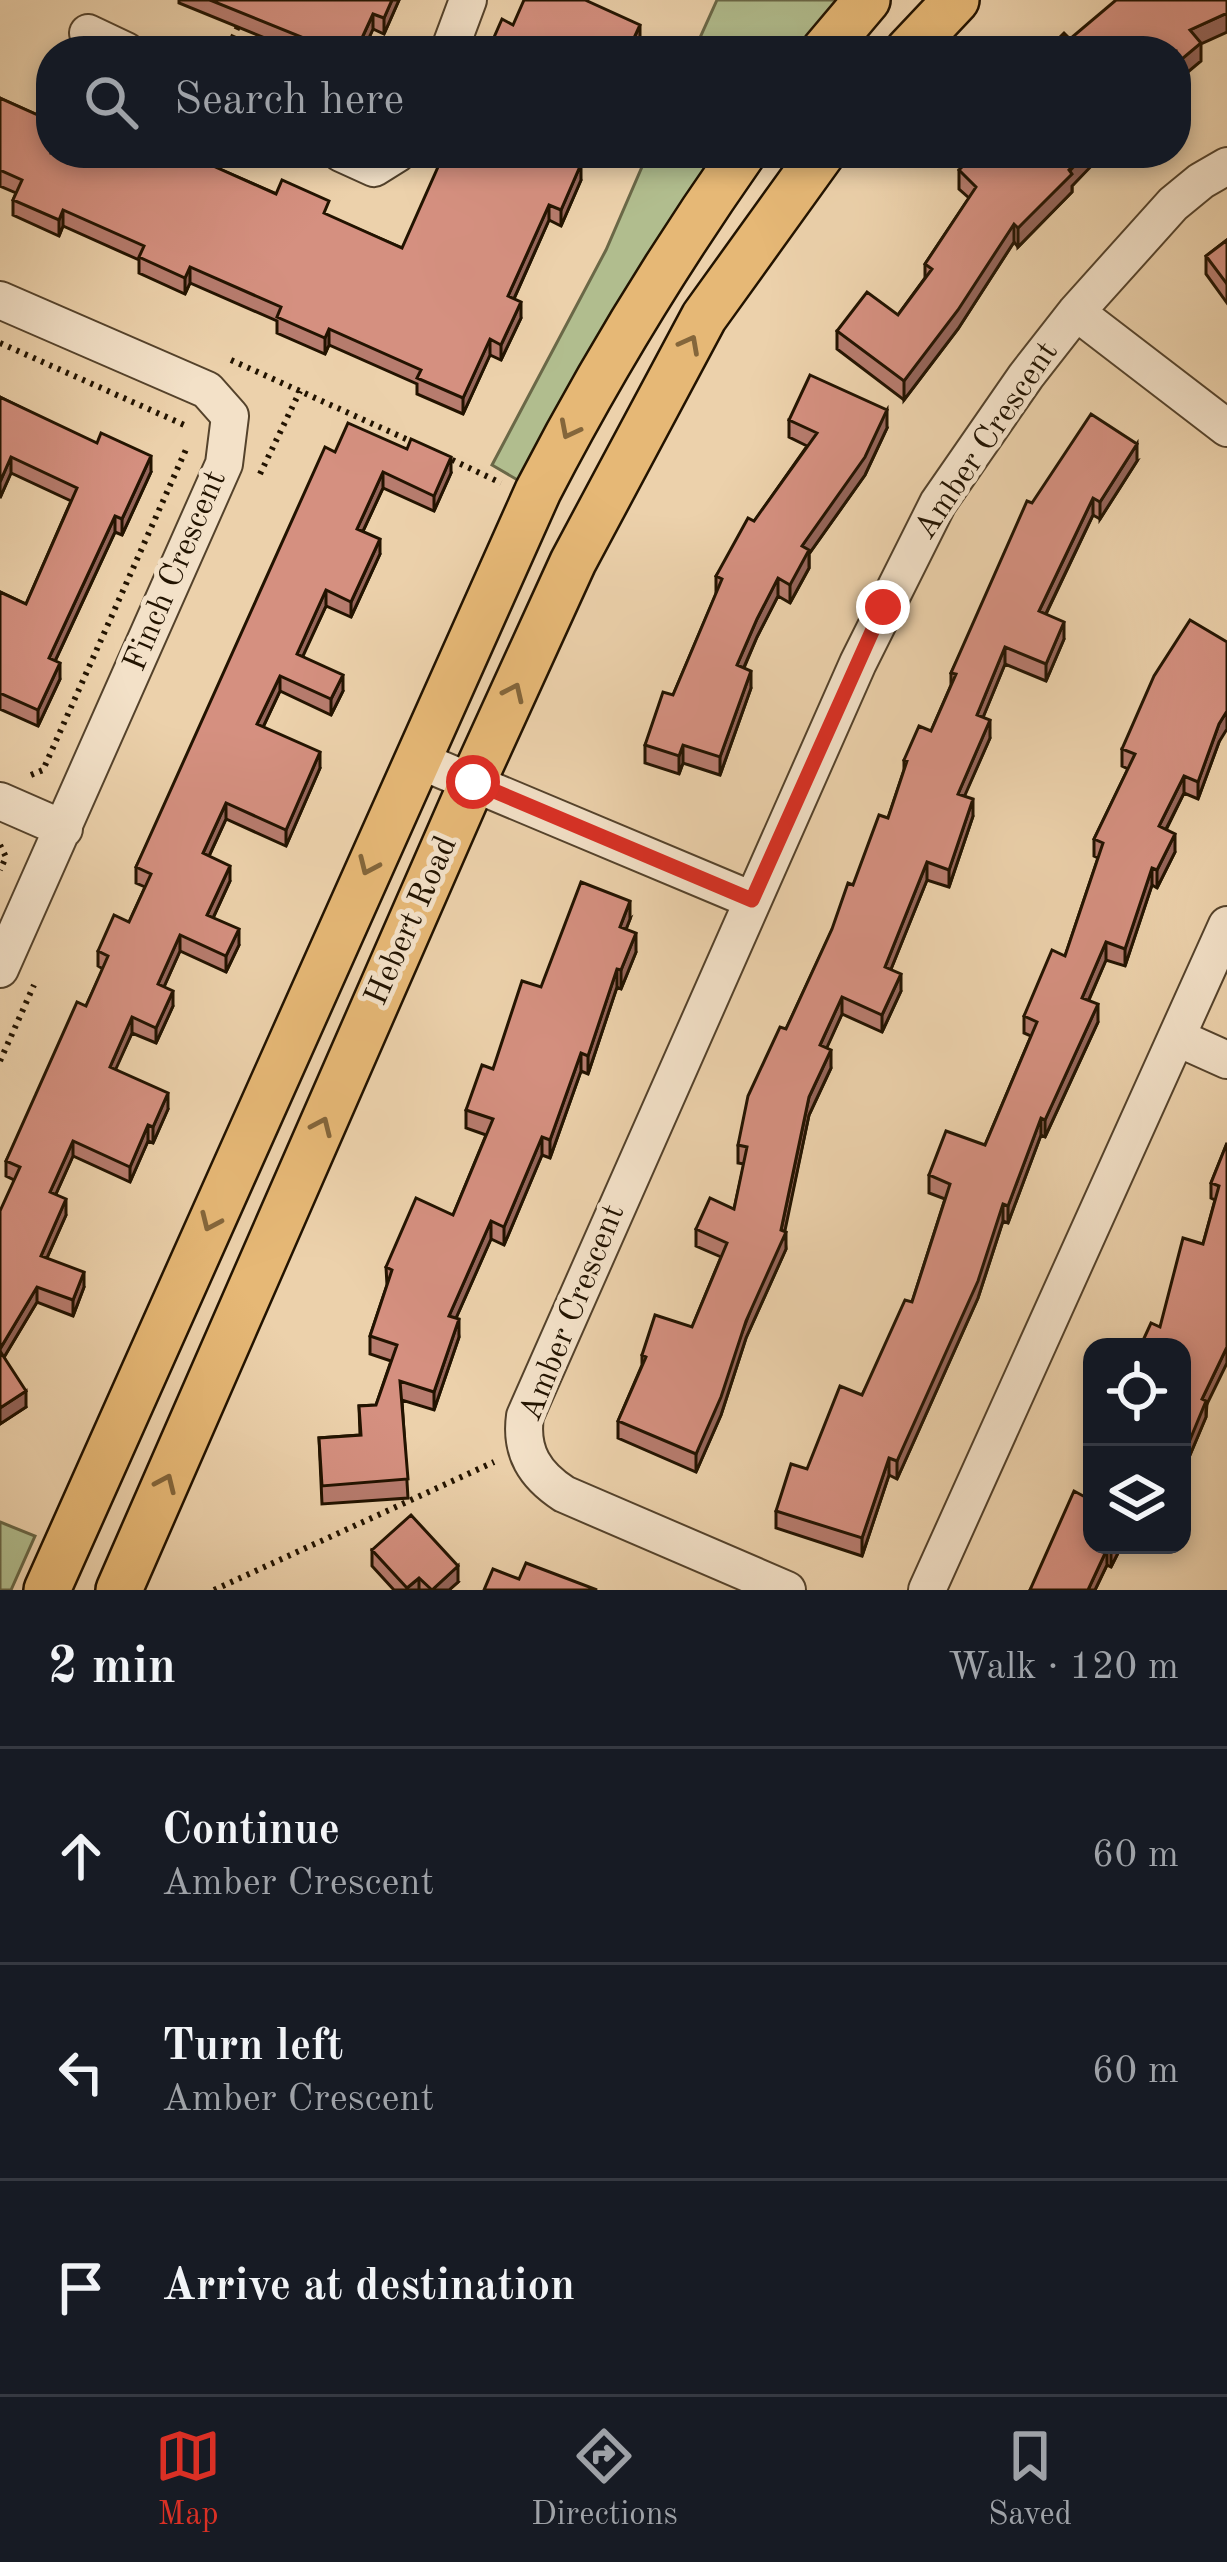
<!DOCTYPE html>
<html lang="en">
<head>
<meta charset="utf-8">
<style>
	:root { --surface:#171b24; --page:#242831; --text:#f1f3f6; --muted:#9ea1a6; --line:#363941; --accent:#d93025 }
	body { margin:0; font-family:"Old Standard TT",serif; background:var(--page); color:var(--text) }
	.controls { position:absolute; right:36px; bottom:36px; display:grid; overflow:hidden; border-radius:24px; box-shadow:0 6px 18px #0003 }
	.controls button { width:108px; height:108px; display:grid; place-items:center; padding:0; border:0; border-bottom:3px solid var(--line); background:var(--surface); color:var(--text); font:60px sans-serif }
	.stop { position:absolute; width:36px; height:36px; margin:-27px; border:9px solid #d93025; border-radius:50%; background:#fff }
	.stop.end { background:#d93025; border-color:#fff; box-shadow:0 3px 12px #0008 }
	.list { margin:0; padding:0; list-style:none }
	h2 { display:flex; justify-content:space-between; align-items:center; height:156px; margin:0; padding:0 48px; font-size:51px }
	h2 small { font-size:39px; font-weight:400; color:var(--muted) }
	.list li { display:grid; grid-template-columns:78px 1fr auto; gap:36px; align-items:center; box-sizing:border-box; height:216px; padding:0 48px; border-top:3px solid var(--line) }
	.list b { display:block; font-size:45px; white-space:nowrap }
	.list p { margin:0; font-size:39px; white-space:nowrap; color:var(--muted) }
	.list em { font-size:39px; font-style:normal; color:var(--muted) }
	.icon { flex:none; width:66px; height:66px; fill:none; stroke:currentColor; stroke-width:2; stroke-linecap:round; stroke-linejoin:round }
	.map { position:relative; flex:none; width:1227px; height:1590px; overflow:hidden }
	.search { position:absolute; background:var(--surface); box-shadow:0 6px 18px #0003; left:36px; right:36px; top:36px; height:132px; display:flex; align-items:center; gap:30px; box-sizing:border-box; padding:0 42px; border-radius:48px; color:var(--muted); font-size:45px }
	.sheet { height:804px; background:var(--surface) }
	nav { display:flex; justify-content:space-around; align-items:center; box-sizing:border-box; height:168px; border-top:3px solid var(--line); background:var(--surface); font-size:33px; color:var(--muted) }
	nav a { display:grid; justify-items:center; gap:6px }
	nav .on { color:var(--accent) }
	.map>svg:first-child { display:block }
	.green { fill:#b1bd8e; stroke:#6a6847; stroke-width:3 }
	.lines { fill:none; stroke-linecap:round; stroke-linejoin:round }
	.minor-casing { stroke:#54422b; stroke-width:40 }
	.major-casing { stroke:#221300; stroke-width:50 }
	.path { stroke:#221300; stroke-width:6; stroke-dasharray:3 6; stroke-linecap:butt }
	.minor { stroke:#f3e1c8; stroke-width:36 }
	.major { stroke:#e6b876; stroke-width:45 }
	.wall { fill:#b77c6e; stroke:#221300; stroke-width:3 }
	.shaded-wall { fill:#95655a; stroke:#221300; stroke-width:3 }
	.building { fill:#d59080; stroke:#221300; stroke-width:3 }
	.oneway { stroke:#84663b }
	.route { stroke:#d93025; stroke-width:15 }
	.labels { text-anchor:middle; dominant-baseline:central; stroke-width:10; stroke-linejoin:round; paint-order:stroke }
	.street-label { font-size:33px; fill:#221300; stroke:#f3e1c8 }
</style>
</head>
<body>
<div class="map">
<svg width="1227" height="1590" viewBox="0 0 1227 1590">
	<rect width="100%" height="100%" fill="#ecd1ab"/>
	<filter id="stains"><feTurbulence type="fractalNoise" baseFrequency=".00167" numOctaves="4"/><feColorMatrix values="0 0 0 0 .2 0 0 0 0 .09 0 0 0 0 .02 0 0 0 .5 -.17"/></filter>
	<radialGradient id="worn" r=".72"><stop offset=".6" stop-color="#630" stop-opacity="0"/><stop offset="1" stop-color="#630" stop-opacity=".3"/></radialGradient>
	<!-- green -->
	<path class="green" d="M717 0H841L795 51H694Z
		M648 153H718C641 257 581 368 521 482L492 465 606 250Z
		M0 1522 35 1536 11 1590H0Z"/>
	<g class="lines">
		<defs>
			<path id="minor" d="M88 33 126 51
				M449 51 468 0
				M341 153 374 168 398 153
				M0 300 207 390 230 416 224 464 0 969
				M1076 312 1227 428
				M416 759 752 900
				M0 801 64 829
				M1178 1038 1227 1060
				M787 1590 564 1494C535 1475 520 1452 525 1416L858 663 938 503 1026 376 1076 312 1173 204 1201 181 1227 166
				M927 1590 1227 925"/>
			<path id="major" d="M824 51 867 0
				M908 51 956 0
				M47 1590 538 491C600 371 666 263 743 153
				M119 1590 473 781 573 562 704 317 822 153"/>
		</defs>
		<!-- minor casing -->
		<use href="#minor" class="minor-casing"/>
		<!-- major casing -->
		<use href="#major" class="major-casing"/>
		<!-- path -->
		<path class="path" d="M229 46 240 22
			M0 343 189 427
			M231 360 415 443
			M444 456 501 483
			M260 474 300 391
			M31 775 43 770 188 445
			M0 845 6 857 0 870
			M0 1061 34 985
			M214 1590 494 1462"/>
		<!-- minor -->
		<use href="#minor" class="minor"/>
		<!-- major -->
		<use href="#major" class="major"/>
	</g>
	<!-- wall -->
	<path class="wall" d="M179 0H399L384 34 373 29 363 51H297L179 3Z
		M0 98 51 121 190 153 189 156 402 248 458 153H575L572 160 581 180 561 226 549 220 514 299 521 318 501 360 490 355 463 414 417 394V384L329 345 325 354 277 333V321L190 283 185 294 139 273V260L63 226 59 236 13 215V200L16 193 0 186Z
		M1102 153 1072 186V192L1018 247 1014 242 958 329 904 400 837 349V331L898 315 925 278V264L969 198 959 189V170Z
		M1227 240V303L1206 274V256Z
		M0 397 151 472 122 535 115 532 55 661 60 679 38 726 0 709V592L26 604 71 501 11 473 0 498Z
		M789 420 887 428 865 475 809 554V568L790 603 778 596 757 637 744 668 751 688 720 775 683 763 679 774 645 763V745L673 695 716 594V576L807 446 789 437Z
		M335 452 451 473 434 511 383 488 363 531 380 554 351 617 326 606 302 656 343 691 331 715 280 691 263 727 320 768 286 846 226 819 209 856 230 881 213 918 239 945 226 972 180 951 164 987 173 1006 156 1043 132 1033 115 1069 168 1109 153 1143 148 1141 130 1182 73 1156 56 1194 66 1215 47 1258 84 1287 73 1316 37 1302 4 1357 26 1407 0 1424 14 1180 6 1176V1161L86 1006 103 969 98 966V951L129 922 145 887 136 883V867Z
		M1137 461 1100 519 1093 515 1046 614 1064 639 1046 681 1005 664 983 717 990 738 964 796 973 816 949 887 927 880 891 969 901 991 882 1032 842 1014 826 1048 831 1068 809 1115 784 1231 786 1249 746 1338 721 1415 696 1472 618 1438V1421L642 1365V1355L692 1327 721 1257 696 1246V1229L734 1209 744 1164 738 1163V1145L786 1029 853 885 888 818 904 770V760L931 731 951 685V673L1032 503Z
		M1219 742 1198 799 1184 793 1166 830 1175 852 1157 888 1152 885 1125 966 1106 960 1089 1000 1098 1022 1045 1137 1041 1135 1008 1223 1003 1221 978 1298 897 1479 889 1475 862 1556 776 1528V1511L862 1395 912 1302 945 1199 929 1193V1175L985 1145 1031 1036 1024 1033V1016L1065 956 1098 858 1094 856V839L1128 769 1122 766V749Z
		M630 919 626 929 636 952 621 989 617 987 588 1074 581 1071 550 1158 542 1155 504 1245 491 1239 456 1318 459 1337 434 1410 402 1400 408 1498 322 1504 319 1438 360 1435 359 1406 376 1405 391 1361 370 1354V1336L387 1285 386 1267 453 1215 486 1135 466 1128V1110L493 1069 541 987Z
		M1227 1143 1206 1417 1187 1462 1182 1460V1347L1160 1327 1203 1244 1215 1200 1211 1198V1183Z
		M1087 1498 1092 1545H1122L1111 1567 1107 1565 1095 1590H1030Z
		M372 1550 458 1582 449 1590H394L372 1566Z"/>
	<!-- shaded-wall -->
	<path class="shaded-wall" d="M392 0H399L384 34V18Z
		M1227 13V32L1201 44V61L1176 82V64L1190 30Z
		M373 14V29L363 51H356Z
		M640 25V40L635 51H628Z
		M1086 153H1102V155L1072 186V192L1018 247V228Z
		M581 164V180L561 226V210Z
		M549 205V220L508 312V296Z
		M63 210V226L59 236V220Z
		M1014 224V242L958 329 904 400V381Z
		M190 267V283L185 294V278Z
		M521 302V318L501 360V345Z
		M329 329V345L325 354V338Z
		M490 339V355L463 414V398Z
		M887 410V428L865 475 809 554V568L790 603V585L802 546Z
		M1137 444V461L1100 519V502Z
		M151 456V472L122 535V519Z
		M11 457V473L0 498V482Z
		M451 457V473L434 511V496Z
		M383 472V488L357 544V529Z
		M1093 498V515L1039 628V611Z
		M115 516V532L49 674V658Z
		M380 539V554L351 617V602Z
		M778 578V596L757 637 737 683V665L757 619Z
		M326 590V606L297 669V654Z
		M1064 622V639L1046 681V664Z
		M1005 647V664L977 732V715Z
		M60 663V679L38 726V710Z
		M751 671V688L720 775V757Z
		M343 675V691L331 715V699Z
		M280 676V691L257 740V724Z
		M1227 711V729L1219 742 1198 799V782L1219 724Z
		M990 720V738L958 811V794Z
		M683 745V763L679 774V756Z
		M320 752V768L286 846V830Z
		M1184 776V793L1159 843V826Z
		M973 799V816L949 887V870Z
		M226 803V819L203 869V853Z
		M1175 834V852L1157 888V870Z
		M927 862V880L885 984V967Z
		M230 866V881L207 931V915Z
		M1152 868V885L1125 966V949Z
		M630 901V919L620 945V927Z
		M239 929V945L226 972V956Z
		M636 933V952L621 989V970Z
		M180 935V951L158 1000V984Z
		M1106 942V960L1082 1015V998Z
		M617 969V987L588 1074V1056Z
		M901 974V991L882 1032V1015Z
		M173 991V1006L156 1043V1028Z
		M842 997V1014L820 1063V1045Z
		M1098 1004V1022L1045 1137V1120Z
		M132 1017V1033L110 1082V1067Z
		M831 1050V1068L809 1115 783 1240 786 1232V1249L746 1338 721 1415 696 1472V1454L781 1230 809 1097Z
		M581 1053V1071L550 1158V1140Z
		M168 1093V1109L153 1143V1127Z
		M1041 1118V1135L1008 1223V1206Z
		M148 1125V1141L130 1182V1167Z
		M542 1137V1155L504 1245V1227Z
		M73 1141V1156L50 1207V1192Z
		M66 1199V1215L41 1271V1256Z
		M1003 1204V1221L978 1298 897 1479V1461Z
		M491 1221V1239L449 1334V1316Z
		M84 1272V1287L73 1316V1300Z
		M37 1287V1302L0 1364V1349Z
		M459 1319V1337L434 1410V1392Z
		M1227 1347V1363L1206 1406V1417L1187 1462V1447L1202 1399Z
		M26 1391V1407L0 1424V1408Z
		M889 1458V1475L862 1556V1538Z
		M1114 1545H1122L1111 1567V1551Z
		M1107 1549V1565L1095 1590H1088Z
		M458 1566V1582L449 1590H432Z
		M419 1578V1590H407V1588Z"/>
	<!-- building -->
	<path class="building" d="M210 0H392L384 18 373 14 356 51H301L299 50 304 38Z
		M524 0H585L640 25 628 51H488L502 19 513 25Z
		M1116 0H1227V13L1190 30 1201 43 1176 64V51H1046L1064 33 1070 39Z
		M0 98 51 121V153H184L276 194 282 180 329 201 324 213 402 248 442 158 454 163 458 153H568L566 157 581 164 561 210 549 205 508 296 521 302 501 345 490 339 463 398 417 378 421 370 329 329 325 338 277 317 281 307 190 267 185 278 139 257 144 246 63 210 59 220 13 200 22 180 0 170Z
		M976 153H1086L1069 170 1072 174 1018 228 1014 224 958 310 904 381 837 331 867 292 898 315 932 269 925 264 976 187 959 170Z
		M1227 240V284L1206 256Z
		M810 375 887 410 865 457 802 546 809 550 790 585 778 578 757 619 737 665 751 671 720 757 683 745 679 756 645 745 663 692 673 695 722 579 716 576 748 518 754 521 817 433 789 420Z
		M0 397 97 443 101 433 151 456 122 519 115 516 49 658 60 663 38 710 0 693V592L26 604 77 488 11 457 0 482Z
		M1091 414 1137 444 1100 502 1093 498 1039 611 1064 622 1046 664 1005 647 977 715 990 720 958 794 973 799 949 870 927 862 885 967 901 974 882 1015 842 997 820 1045 831 1050 809 1097 781 1230 786 1232 746 1321 721 1397 696 1454 618 1421 646 1357 642 1355 655 1315 692 1327 727 1243 696 1229 710 1198 734 1209 747 1147 738 1145 748 1096 780 1027 786 1029 832 929 848 883 853 885 879 815 888 818 907 761 904 760 919 726 931 731 956 674 951 673 1027 501 1032 503Z
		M348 423 407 449 411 439 451 457 434 496 383 472 357 529 380 539 351 602 326 590 297 654 343 675 331 699 280 676 257 724 320 752 286 830 226 803 203 853 230 866 207 915 239 929 226 956 180 935 158 984 173 991 156 1028 132 1017 110 1067 168 1093 153 1127 148 1125 130 1167 73 1141 50 1192 66 1199 41 1256 84 1272 73 1300 37 1287 0 1349V1211L20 1167 6 1161 77 1002 86 1006 108 956 98 951 114 915 129 922 151 874 136 867 325 447 335 452Z
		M1190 620 1227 642V711L1219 724 1198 782 1184 776 1159 826 1175 834 1157 870 1152 868 1125 949 1106 942 1082 998 1098 1004 1045 1120 1041 1118 1008 1206 1003 1204 978 1281 897 1461 889 1458 862 1538 776 1511 791 1464 807 1469 840 1386 862 1395 905 1300 912 1302 950 1184 929 1175 946 1131 985 1145 1037 1022 1024 1016 1052 950 1065 956 1103 843 1094 839 1135 754 1122 749 1154 676Z
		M581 882 630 901 620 927 636 933 621 970 617 969 588 1056 581 1053 550 1140 542 1137 504 1227 491 1221 449 1316 459 1319 434 1392 400 1381 408 1479 322 1486 319 1438 361 1435 359 1406 376 1405 397 1345 370 1336 392 1270 386 1267 416 1198 453 1215 493 1119 466 1110 482 1065 493 1069 522 981 541 987Z
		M1227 1143V1347L1202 1399 1206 1401 1187 1447 1182 1444V1347H1140L1151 1323 1160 1327 1183 1238 1203 1244 1219 1186 1211 1183Z
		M0 1351 26 1391 0 1408Z
		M1092 1487V1545H1114L1111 1551 1107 1549 1088 1590H1030L1074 1491 1087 1498Z
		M411 1515 458 1566 432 1590 419 1578 407 1588 372 1550Z
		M526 1563 597 1590H484L493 1569 519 1579Z"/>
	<!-- one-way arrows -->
	<defs><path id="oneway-chevron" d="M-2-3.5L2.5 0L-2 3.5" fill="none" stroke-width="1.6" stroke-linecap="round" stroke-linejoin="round" transform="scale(3)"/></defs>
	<g class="oneway">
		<use href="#oneway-chevron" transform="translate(690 344) rotate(-62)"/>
		<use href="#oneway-chevron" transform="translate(569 430) rotate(117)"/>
		<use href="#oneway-chevron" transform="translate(514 692) rotate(-65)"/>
		<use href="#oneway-chevron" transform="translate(368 866) rotate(114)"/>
		<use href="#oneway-chevron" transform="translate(322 1126) rotate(-66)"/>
		<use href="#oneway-chevron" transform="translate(210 1222) rotate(114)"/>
		<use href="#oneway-chevron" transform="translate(166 1483) rotate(-66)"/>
	</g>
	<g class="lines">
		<!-- route -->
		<path class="route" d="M473 782 752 900 883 607"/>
	</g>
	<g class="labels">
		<!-- street labels -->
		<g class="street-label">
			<text transform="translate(987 441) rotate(-56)">Amber Crescent</text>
			<text transform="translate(176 571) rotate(-67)">Finch Crescent</text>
			<text transform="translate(412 921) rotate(-66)">Hebert Road</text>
			<text transform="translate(573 1313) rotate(-68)">Amber Crescent</text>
		</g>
	</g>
	<rect width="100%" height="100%" filter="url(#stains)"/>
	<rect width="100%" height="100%" fill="url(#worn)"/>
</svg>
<div class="controls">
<button><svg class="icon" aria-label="locate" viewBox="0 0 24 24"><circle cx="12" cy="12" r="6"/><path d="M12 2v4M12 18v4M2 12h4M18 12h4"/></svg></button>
<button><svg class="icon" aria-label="layers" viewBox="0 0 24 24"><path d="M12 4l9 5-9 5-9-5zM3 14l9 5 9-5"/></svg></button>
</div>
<div class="stop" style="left:473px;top:782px"></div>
<div class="stop end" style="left:883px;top:607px"></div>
<div class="search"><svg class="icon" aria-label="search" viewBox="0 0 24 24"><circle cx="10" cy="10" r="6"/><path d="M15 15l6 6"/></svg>Search here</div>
</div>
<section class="sheet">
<h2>2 min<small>Walk · 120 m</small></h2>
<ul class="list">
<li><svg class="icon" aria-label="ahead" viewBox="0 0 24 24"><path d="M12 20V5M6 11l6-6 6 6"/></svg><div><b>Continue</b><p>Amber Crescent</p></div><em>60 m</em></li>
<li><svg class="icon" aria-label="left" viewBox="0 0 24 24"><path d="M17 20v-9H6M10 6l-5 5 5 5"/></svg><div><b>Turn left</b><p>Amber Crescent</p></div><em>60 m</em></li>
<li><svg class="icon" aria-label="arrive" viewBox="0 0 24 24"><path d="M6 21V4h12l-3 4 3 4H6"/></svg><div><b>Arrive at destination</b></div></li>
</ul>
</section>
<nav>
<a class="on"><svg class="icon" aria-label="map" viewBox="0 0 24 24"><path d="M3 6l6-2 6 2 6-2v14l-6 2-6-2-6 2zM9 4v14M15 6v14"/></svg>Map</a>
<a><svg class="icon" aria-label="directions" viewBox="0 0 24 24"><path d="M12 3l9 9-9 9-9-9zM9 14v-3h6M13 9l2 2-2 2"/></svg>Directions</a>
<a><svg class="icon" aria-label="saved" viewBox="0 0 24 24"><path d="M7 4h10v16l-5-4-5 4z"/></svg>Saved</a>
</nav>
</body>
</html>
